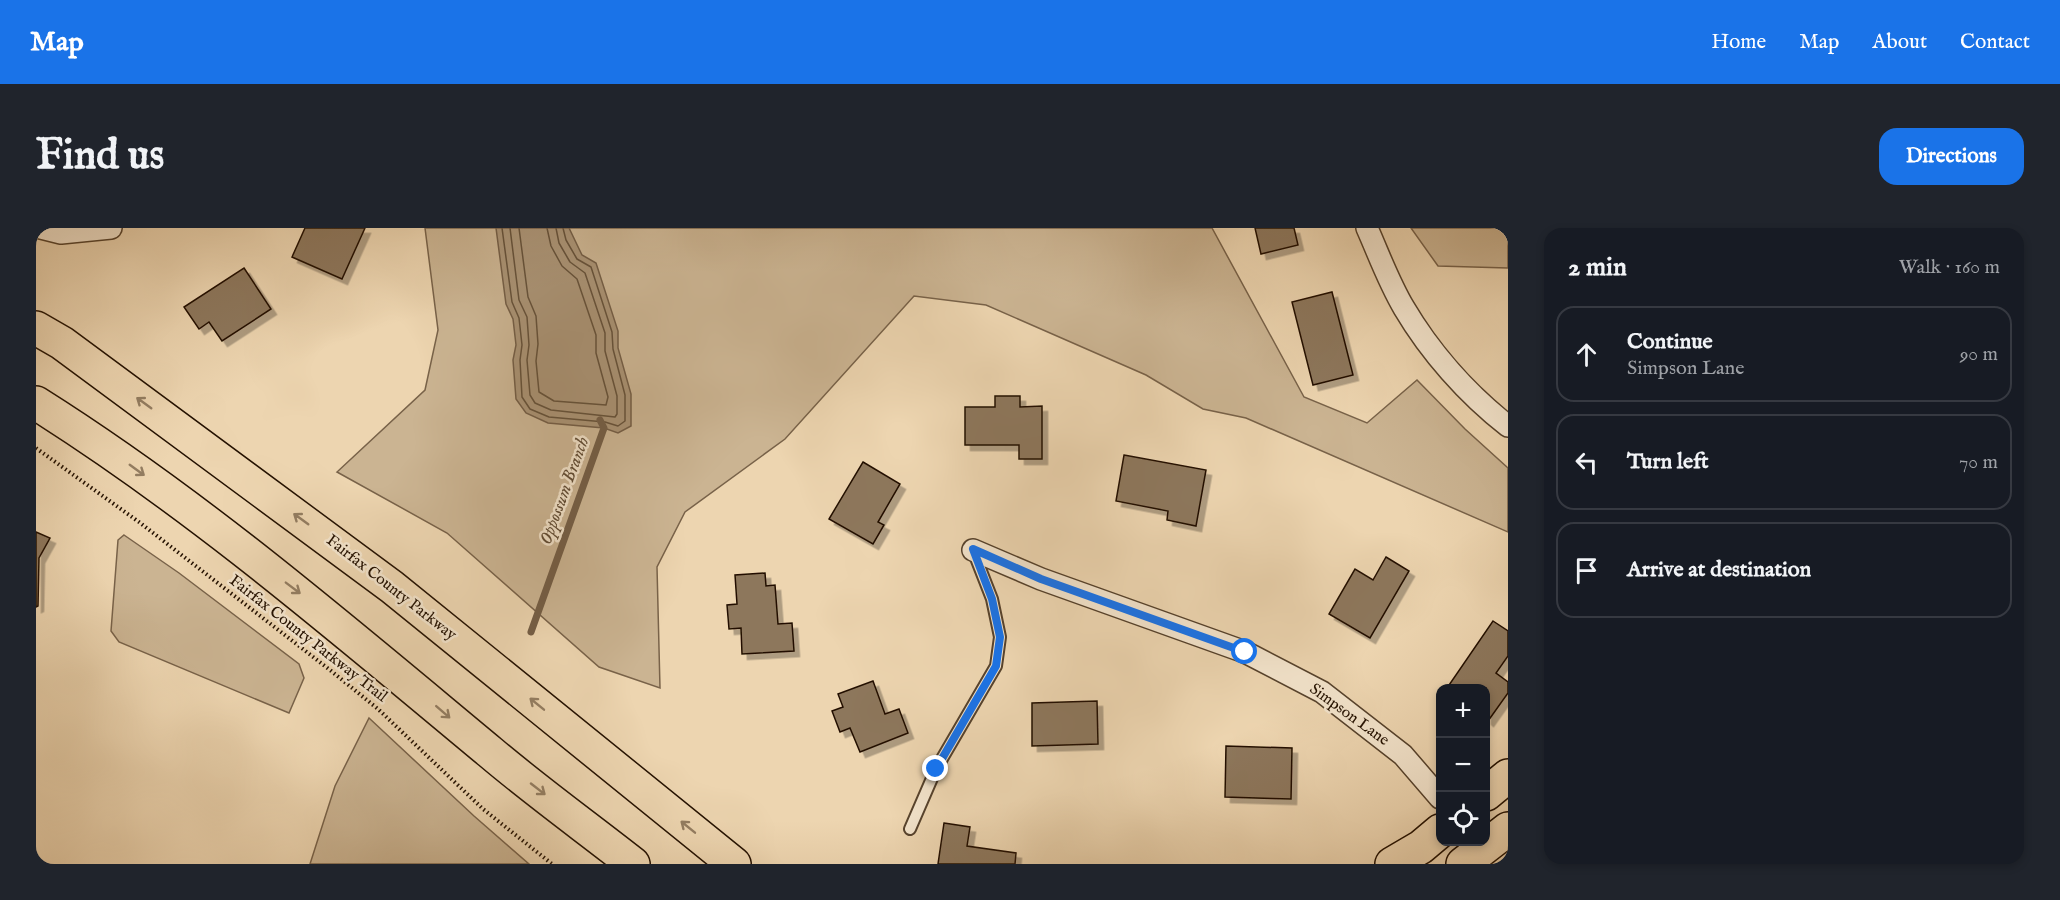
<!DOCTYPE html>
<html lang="en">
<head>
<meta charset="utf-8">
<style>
	:root { --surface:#171b24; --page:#20242c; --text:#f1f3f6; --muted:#9ea1a6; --line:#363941; --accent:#1a73e8 }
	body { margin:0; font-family:"IM FELL English",serif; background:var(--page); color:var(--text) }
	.controls { position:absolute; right:18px; bottom:18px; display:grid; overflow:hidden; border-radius:12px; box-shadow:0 3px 9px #0003 }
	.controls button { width:54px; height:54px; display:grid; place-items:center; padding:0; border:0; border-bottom:2px solid var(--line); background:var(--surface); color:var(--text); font:30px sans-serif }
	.stop { position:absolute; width:18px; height:18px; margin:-14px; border:4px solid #1a73e8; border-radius:50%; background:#fff }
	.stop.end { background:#1a73e8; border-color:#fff; box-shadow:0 2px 6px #0008 }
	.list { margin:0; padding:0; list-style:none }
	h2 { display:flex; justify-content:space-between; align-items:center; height:78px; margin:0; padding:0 24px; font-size:26px }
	h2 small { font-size:20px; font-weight:400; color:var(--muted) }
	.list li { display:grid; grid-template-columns:39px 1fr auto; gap:18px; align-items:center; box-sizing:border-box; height:96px; margin:0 12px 12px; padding:0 12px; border:2px solid var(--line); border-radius:18px }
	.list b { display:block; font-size:22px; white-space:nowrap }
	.list p { margin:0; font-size:20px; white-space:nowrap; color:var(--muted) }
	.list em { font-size:20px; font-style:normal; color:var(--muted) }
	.icon { flex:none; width:33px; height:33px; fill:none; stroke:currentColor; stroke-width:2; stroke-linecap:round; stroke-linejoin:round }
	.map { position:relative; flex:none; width:1472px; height:636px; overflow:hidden; border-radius:18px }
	header { display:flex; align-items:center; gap:36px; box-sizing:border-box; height:84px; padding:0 30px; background:var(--accent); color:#fff }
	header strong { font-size:28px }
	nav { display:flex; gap:33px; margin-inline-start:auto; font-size:21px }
	.intro { display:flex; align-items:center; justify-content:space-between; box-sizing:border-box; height:144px; padding:0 36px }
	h1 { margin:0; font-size:42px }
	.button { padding:15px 27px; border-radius:18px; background:var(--accent); color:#fff; font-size:21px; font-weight:700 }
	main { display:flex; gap:36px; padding:0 36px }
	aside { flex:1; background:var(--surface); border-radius:18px; box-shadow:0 3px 9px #0003 }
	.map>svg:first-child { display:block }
	.green { fill:#cbb492; stroke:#786249; stroke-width:1.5 }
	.water { fill:#a99274; stroke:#745e46; stroke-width:1.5 }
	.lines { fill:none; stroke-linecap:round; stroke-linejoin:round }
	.shore { stroke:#66523a; stroke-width:1.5 }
	.stream { stroke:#745e46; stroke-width:7 }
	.building { fill:#8d775c; stroke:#241100; stroke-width:1.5; filter:url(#shadow) }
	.service-casing { stroke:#56422c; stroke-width:14 }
	.minor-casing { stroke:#56422c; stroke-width:24 }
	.primary-casing { stroke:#241100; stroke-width:36 }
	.trunk-casing { stroke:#241100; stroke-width:36 }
	.path { stroke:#241100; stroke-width:4; stroke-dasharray:1.5 3; stroke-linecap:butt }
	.service { stroke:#f3e4cc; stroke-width:10 }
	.minor { stroke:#f3e4cc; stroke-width:21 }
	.primary { stroke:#edd5b0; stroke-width:33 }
	.trunk { stroke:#edd5b0; stroke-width:33 }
	.oneway { stroke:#937d61 }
	.route { stroke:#1a73e8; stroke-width:8 }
	.labels { text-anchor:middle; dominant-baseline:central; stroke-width:5; stroke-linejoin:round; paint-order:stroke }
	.street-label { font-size:16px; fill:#241100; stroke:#f3e4cc }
	.water-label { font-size:18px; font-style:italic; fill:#604b34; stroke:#f3e4cc }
</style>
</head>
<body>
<header>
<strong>Map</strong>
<nav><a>Home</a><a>Map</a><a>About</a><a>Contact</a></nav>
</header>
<div class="intro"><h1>Find us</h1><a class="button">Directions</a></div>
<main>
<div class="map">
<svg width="1472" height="636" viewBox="0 0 1472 636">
	<defs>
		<filter id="shadow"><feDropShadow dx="5.5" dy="5.5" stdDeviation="0" flood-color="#0004"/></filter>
	</defs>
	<rect width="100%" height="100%" fill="#edd5b0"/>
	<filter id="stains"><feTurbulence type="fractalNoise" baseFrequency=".00333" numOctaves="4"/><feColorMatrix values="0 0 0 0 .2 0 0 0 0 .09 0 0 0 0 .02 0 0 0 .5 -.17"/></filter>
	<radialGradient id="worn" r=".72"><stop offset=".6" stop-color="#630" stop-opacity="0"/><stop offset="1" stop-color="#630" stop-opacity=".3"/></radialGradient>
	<!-- green -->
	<path class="green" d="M389 0H1176L1268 169 1331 195 1381 152 1429 201 1472 240V304L1210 190 1167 181 1110 147 950 77 878 68 749 211 649 284 621 339 624 460 563 439 411 305 301 244 389 162 402 102Z
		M1375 0H1472V40L1402 38Z
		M88 307 143 345 263 436 268 450 253 485 83 414 75 403 82 312Z
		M333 490 438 588 493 636H274L299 558Z"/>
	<!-- water -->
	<path class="water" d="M460 0H533L546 27 560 35 582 103V120L595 166V198L582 205 568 200 512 195 490 185 480 171 477 132 480 117 477 91 470 76Z"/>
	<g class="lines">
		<!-- shore -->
		<path class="shore" d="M466 0 476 74 483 90 486 117 484 132 486 169 494 181 513 189 569 194 582 198 589 193V167L577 121 576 104 555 39 541 31 530 12 527 0
			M474 0 483 72 491 89 493 117 491 132 494 167 499 175 515 182 579 189 581 186V168L569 123V105L549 45 534 34 523 15 520 0
			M483 0 492 69 500 88 502 116 500 133 503 164 518 173 570 177 572 169 560 125V107L541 51 526 38 515 18 511 0"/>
		<!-- stream -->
		<path class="stream" d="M495 404 568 200 564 192"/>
	</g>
	<!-- building -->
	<path class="building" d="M269 0H329L306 51 256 29Z
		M1219 0H1258L1262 17 1225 26Z
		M208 40 235 81 186 113 173 94 163 101 148 79Z
		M1296 64 1317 147 1277 157 1256 74Z
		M959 168H984V179L1006 178V231H983V217H929V179H959Z
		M1088 227 1170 242 1160 298 1131 292 1132 283 1080 273Z
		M827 234 864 256 842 294 848 297 837 316 793 291Z
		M0 304 14 310 3 330 2 378 0 379Z
		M1350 329 1373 343 1334 410 1293 386 1319 341 1337 352Z
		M729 345 730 358 739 357 742 396 756 395 758 423 706 426 705 400 693 401 691 377 701 376 699 347Z
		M1457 393 1472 403V428L1460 445 1472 454V465L1452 493 1450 491V460H1411Z
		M837 453 849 486 863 481 872 505 824 524 814 500 804 504 796 483 807 479 802 466Z
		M1061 473 1062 516 996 518V475Z
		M1190 518 1256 520 1255 571 1189 569Z
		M908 595 934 599 931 618 980 625 979 636H902Z"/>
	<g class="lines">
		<defs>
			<path id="service" d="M874 601 900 541 960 438 964 409 956 371 938 325"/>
			<path id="minor" d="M5 0 25 5 75 0
				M1331 0C1343 27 1353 55 1368 80 1394 124 1431 166 1472 198
				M937 322 1005 351 1209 424 1286 464 1367 527 1404 570"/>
			<path id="primary" d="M1450 566 1472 548
				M1356 636 1385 619 1404 603
				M1427 636 1472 601"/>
			<path id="trunk" d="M0 100 26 115 356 359 698 636
				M0 175C162 277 307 402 454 524 500 563 550 599 597 636"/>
		</defs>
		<!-- service casing -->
		<use href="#service" class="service-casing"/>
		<!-- minor casing -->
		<use href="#minor" class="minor-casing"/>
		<!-- primary casing -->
		<use href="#primary" class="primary-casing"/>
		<!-- trunk casing -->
		<use href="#trunk" class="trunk-casing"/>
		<!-- path -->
		<path class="path" d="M0 220 103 294 294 442 342 481 447 581 516 636"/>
		<!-- service -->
		<use href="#service" class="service"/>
		<!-- minor -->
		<use href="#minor" class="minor"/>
		<!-- primary -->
		<use href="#primary" class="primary"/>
		<!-- trunk -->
		<use href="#trunk" class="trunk"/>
	</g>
	<!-- one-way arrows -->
	<defs><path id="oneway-shaft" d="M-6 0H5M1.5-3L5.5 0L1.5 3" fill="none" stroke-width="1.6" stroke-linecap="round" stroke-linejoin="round" transform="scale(1.5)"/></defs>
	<g class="oneway">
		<use href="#oneway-shaft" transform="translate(108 175) rotate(-144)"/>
		<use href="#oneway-shaft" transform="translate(101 242) rotate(36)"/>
		<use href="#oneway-shaft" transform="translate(265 291) rotate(-144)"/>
		<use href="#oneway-shaft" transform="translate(257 360) rotate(37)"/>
		<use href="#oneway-shaft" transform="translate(501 476) rotate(-141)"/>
		<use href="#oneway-shaft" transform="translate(407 484) rotate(41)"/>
		<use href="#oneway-shaft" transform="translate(502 561) rotate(38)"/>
		<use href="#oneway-shaft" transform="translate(652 599) rotate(-141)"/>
	</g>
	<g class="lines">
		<!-- route -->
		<path class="route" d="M900 541 960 438 964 409 956 371 937 321 1005 351 1209 424"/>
	</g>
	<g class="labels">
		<!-- street labels -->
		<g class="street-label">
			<text transform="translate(355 360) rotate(38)">Fairfax County Parkway</text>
			<text transform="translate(272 411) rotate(38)">Fairfax County Parkway Trail</text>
			<text transform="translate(1313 487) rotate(36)">Simpson Lane</text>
		</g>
		<!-- water labels -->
		<g class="water-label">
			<text transform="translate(529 263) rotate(-70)">Oppossum Branch</text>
		</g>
	</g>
	<rect width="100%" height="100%" filter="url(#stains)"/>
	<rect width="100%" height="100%" fill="url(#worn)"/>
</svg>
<div class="controls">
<button>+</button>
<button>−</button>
<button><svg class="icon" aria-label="locate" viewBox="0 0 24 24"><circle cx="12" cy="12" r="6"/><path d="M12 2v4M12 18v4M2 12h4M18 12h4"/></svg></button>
</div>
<div class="stop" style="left:1209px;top:424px"></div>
<div class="stop end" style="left:900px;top:541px"></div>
</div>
<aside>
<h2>2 min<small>Walk · 160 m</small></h2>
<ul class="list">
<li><svg class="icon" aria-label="ahead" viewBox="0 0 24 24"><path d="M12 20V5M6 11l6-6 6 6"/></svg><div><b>Continue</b><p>Simpson Lane</p></div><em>90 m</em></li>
<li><svg class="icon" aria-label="left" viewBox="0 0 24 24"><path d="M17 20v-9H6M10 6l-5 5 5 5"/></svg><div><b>Turn left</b></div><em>70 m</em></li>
<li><svg class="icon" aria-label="arrive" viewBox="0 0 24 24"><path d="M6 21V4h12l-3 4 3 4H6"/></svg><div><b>Arrive at destination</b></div></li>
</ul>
</aside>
</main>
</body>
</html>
